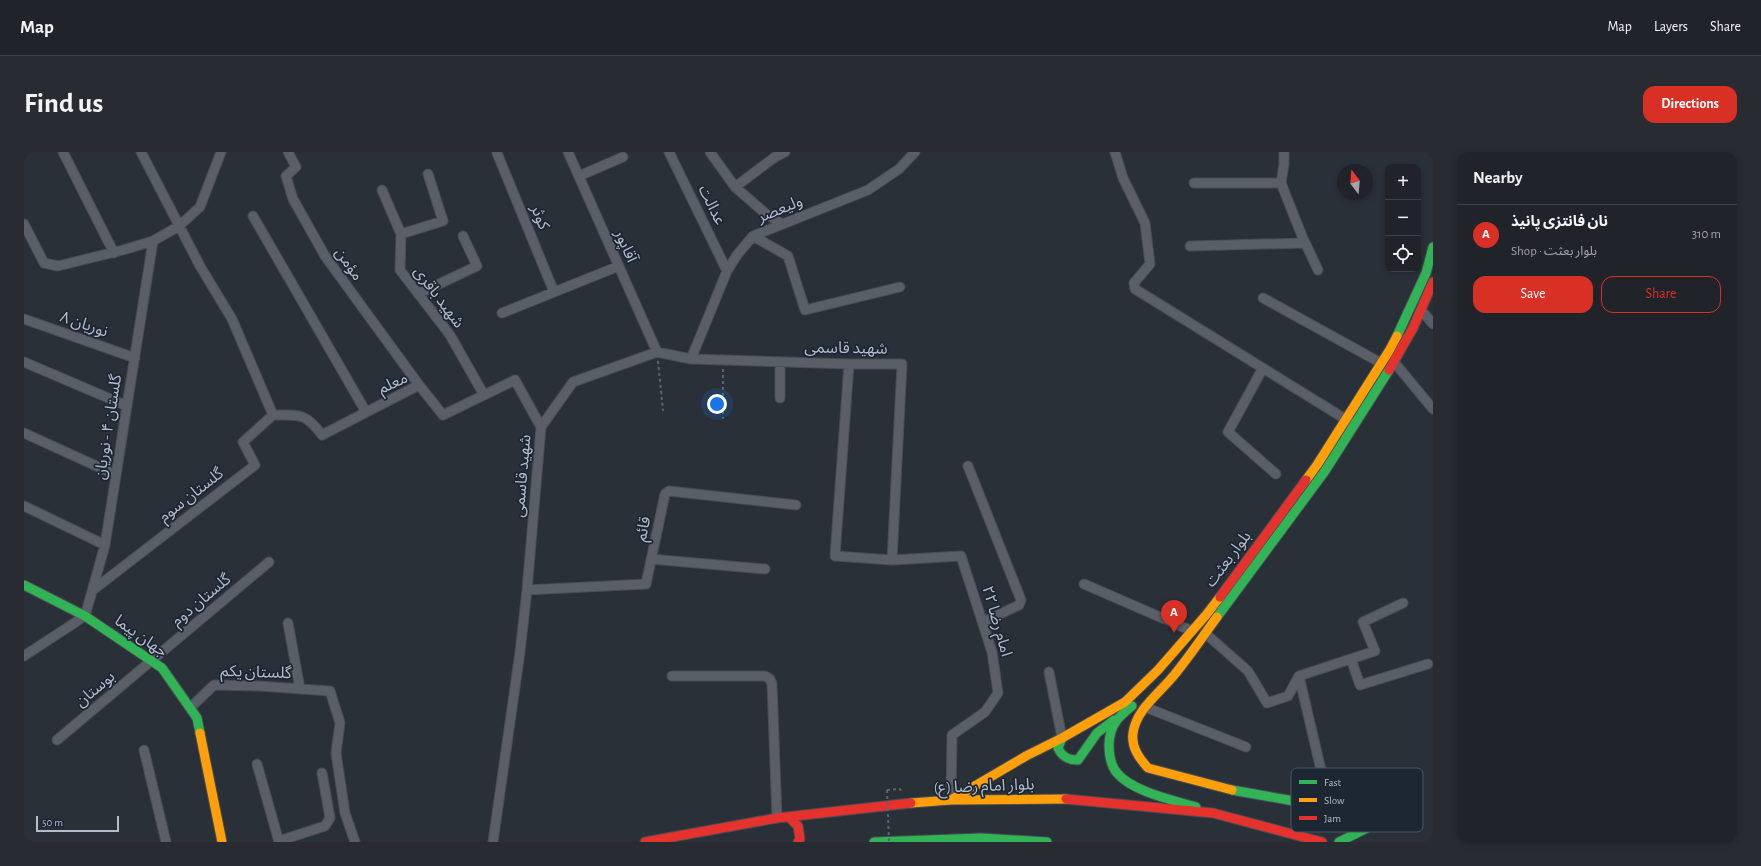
<!DOCTYPE html>
<html lang="en">
<head>
<meta charset="utf-8">
<style>
	:root { --surface:#20242a; --page:#282c32; --text:#f1f3f6; --muted:#a2a4a8; --line:#3d4147; --accent:#d93025 }
	body { margin:0; font-family:"Alegreya Sans","Noto Sans Arabic",sans-serif; background:var(--page); color:var(--text) }
	.controls { position:absolute; right:12px; top:12px; display:grid; overflow:hidden; border-radius:8px; box-shadow:0 2px 6px #0003 }
	.controls button { width:36px; height:36px; display:grid; place-items:center; padding:0; border:0; border-bottom:1px solid var(--line); background:var(--surface); color:var(--text); font:20px sans-serif }
	.compass { position:absolute; left:1313px; top:12px; width:36px; height:36px; border-radius:50%; background:var(--surface); box-shadow:0 2px 6px #0003; rotate:344deg }
	.scale { position:absolute; left:12px; bottom:10px; width:83px; box-sizing:border-box; padding-left:4px; border:2px solid #b4bcc9; border-top:0; font-size:11px; line-height:14px; white-space:nowrap; color:#b4bcc9; -webkit-text-stroke:3px #1d2633; paint-order:stroke }
	.you { position:absolute; left:693px; top:252px; width:14px; height:14px; margin:-10px; border:3px solid #fff; border-radius:50%; background:#1a73e8; box-shadow:0 0 0 6px #1a73e833 }
	.badge { display:grid; place-items:center; width:26px; height:26px; border-radius:50%; background:var(--accent); color:#fff; font-size:13px; font-weight:700 }
	.pin { position:absolute; translate:-50% -33px; filter:drop-shadow(0 1px 2px #0008) }
	.pin::after { content:''; position:absolute; top:21px; width:14px; height:12px; background:inherit; clip-path:polygon(0 0,100% 0,50% 100%) }
	.list { margin:0; padding:0; list-style:none }
	h2 { display:flex; justify-content:space-between; align-items:center; height:52px; margin:0; padding:0 16px; font-size:17px }
	h2 small { font-size:13px; font-weight:400; color:var(--muted) }
	.list li { display:grid; grid-template-columns:26px 1fr auto; gap:12px; align-items:center; box-sizing:border-box; height:60px; padding:0 16px; border-top:1px solid var(--line) }
	.list b { display:block; font-size:15px; white-space:nowrap }
	.list p { margin:0; font-size:13px; white-space:nowrap; color:var(--muted) }
	.list em { font-size:13px; font-style:normal; color:var(--muted) }
	.actions { display:flex; gap:8px; padding:12px 16px }
	.actions a { flex:1; padding:9px 0; border:1px solid var(--accent); border-radius:12px; text-align:center; font-size:14px; color:var(--accent) }
	.actions .main { background:var(--accent); color:#fff }
	.icon { flex:none; width:22px; height:22px; fill:none; stroke:currentColor; stroke-width:2; stroke-linecap:round; stroke-linejoin:round }
	.map { position:relative; flex:none; width:1409px; height:690px; overflow:hidden; border-radius:12px }
	header { display:flex; align-items:center; gap:24px; box-sizing:border-box; height:56px; padding:0 20px; background:var(--surface); border-bottom:1px solid var(--line) }
	header strong { font-size:19px }
	nav { display:flex; gap:22px; margin-inline-start:auto; font-size:14px }
	.intro { display:flex; align-items:center; justify-content:space-between; box-sizing:border-box; height:96px; padding:0 24px }
	h1 { margin:0; font-size:28px }
	.button { padding:10px 18px; border-radius:12px; background:var(--accent); color:#fff; font-size:14px; font-weight:700 }
	main { display:flex; gap:24px; padding:0 24px }
	aside { flex:1; background:var(--surface); border-radius:12px; box-shadow:0 2px 6px #0003 }
	.map>svg:first-child { display:block }
	.lines { fill:none; stroke-linecap:round; stroke-linejoin:round }
	.street-casing { stroke:#484c53; stroke-width:11 }
	.fast-casing { stroke:#484c53; stroke-width:11 }
	.slow-casing { stroke:#484c53; stroke-width:11 }
	.jam-casing { stroke:#484c53; stroke-width:11 }
	.path { stroke:#5d636a; stroke-width:2; stroke-dasharray:3 3; stroke-linecap:butt }
	.street { stroke:#5a5e66; stroke-width:9 }
	.fast { stroke:#30b455; stroke-width:9 }
	.slow { stroke:#ff9f0a; stroke-width:9 }
	.jam { stroke:#e5322d; stroke-width:9 }
	.path-bridge { stroke:#5d636a; stroke-width:2; stroke-dasharray:3 3; stroke-linecap:butt }
	.labels { text-anchor:middle; dominant-baseline:central; stroke-width:3.5; stroke-linejoin:round; paint-order:stroke }
	.street-label { font-size:16px; fill:#b4bcc9; stroke:#1d2633 }
	.key { fill:#1d2633; stroke:#4a5360; stroke-width:1 }
	.key-label { font-size:11px; fill:#b4bcc9 }
</style>
</head>
<body>
<header>
<strong>Map</strong>
<nav><a>Map</a><a>Layers</a><a>Share</a></nav>
</header>
<div class="intro"><h1>Find us</h1><a class="button">Directions</a></div>
<main>
<div class="map">
<svg width="1409" height="690" viewBox="0 0 1409 690">
	<rect width="100%" height="100%" fill="#2a3038"/>
	<g class="lines">
		<defs>
			<path id="street" d="M39 0 90 101
				M117 0 176 114 208 167 249 263
				M264 0 272 15 262 24 269 47 301 104 395 233
				M544 0 633 200
				M645 0 703 119
				M686 0 711 35 741 61 758 72
				M1091 0 1099 26 1121 71 1126 112 1110 131 1111 137 1326 270
				M1260 0V12L1257 31 1278 84 1294 118
				M473 1 530 140
				M555 24 599 5
				M1170 31H1257
				M711 35 751 5 761 0
				M358 38 377 82 376 118 426 183 460 243
				M229 64 342 260
				M0 72 20 111 34 114 99 98 129 89 155 74 176 55 197 0
				M377 82 419 69 404 22
				M729 84 764 104 781 158 876 135
				M1166 94 1281 91
				M394 142 453 114 439 84
				M1239 146 1357 211
				M1397 158 1409 172
				M478 161 595 114
				M0 167 111 206
				M667 207 703 119 713 103 729 84 844 38 875 17 891 0
				M0 210 103 254
				M1370 210 1409 257
				M825 212 811 404 868 408 937 404 968 500 974 541 961 560 928 583 927 648
				M1239 216 1204 280 1252 322
				M756 246V210
				M249 263C275 263 281 260 298 283L395 233 419 263 491 228 517 275
				M0 281 92 323
				M944 314 997 448 995 453 959 470
				M0 354 81 393
				M627 407 741 417
				M1060 432 1168 479
				M69 438 231 313 219 290 249 263
				M503 438 622 432 641 342 645 339 772 353
				M264 471 276 537
				M1181 481 1224 519 1243 551 1264 544 1275 524 1351 499 1339 470 1379 451
				M0 504 61 464 81 393 129 89
				M1327 507 1336 533 1404 512
				M1025 520 1038 586
				M648 524H741L746 527 748 532 753 666
				M1275 524 1297 618
				M1121 555 1222 595
				M166 556 190 533 235 534 306 539 316 571 312 601 321 661 331 690
				M33 588 245 410
				M120 598 142 690
				M233 612 255 690
				M255 689 301 674 306 666 298 621
				M469 690 496 500 503 438 517 275 549 230 633 200 667 207 825 212H878L868 408"/>
			<path id="fast" d="M1373 184 1402 121 1409 95
				M0 433 61 464 138 516 173 566 176 581
				M1193 465 1301 319 1365 218
				M1108 554C1094 565 1086 573 1085 592 1085 602 1086 613 1093 621 1109 640 1149 648 1172 655
				M1038 586 1034 596C1038 605 1044 608 1054 608L1073 581 1090 568
				M1208 638 1270 649 1338 645C1351 653 1353 658 1349 673L1315 690
				M850 690 957 686 1023 690"/>
			<path id="slow" d="M1282 328 1293 313 1365 199 1373 184
				M1193 465C1179 484 1166 504 1151 522 1137 540 1112 557 1109 581 1107 595 1115 606 1124 616L1208 638
				M176 581 198 690
				M927 648 1002 604 1038 586 1101 550 1134 518 1182 463 1196 445
				M887 651 927 648 1042 647"/>
			<path id="jam" d="M1365 218 1389 176 1409 130
				M1196 445 1282 328
				M1042 647 1189 661 1298 690
				M765 665 774 674 776 687 774 690
				M621 690 753 666 887 651"/>
		</defs>
		<!-- street casing -->
		<use href="#street" class="street-casing"/>
		<!-- fast casing -->
		<use href="#fast" class="fast-casing"/>
		<!-- slow casing -->
		<use href="#slow" class="slow-casing"/>
		<!-- jam casing -->
		<use href="#jam" class="jam-casing"/>
		<!-- path -->
		<path class="path" d="M634 209 639 259
			M699 217V267
			M863 638 876 637 877 639"/>
		<!-- street -->
		<use href="#street" class="street"/>
		<!-- fast -->
		<use href="#fast" class="fast"/>
		<!-- slow -->
		<use href="#slow" class="slow"/>
		<!-- jam -->
		<use href="#jam" class="jam"/>
		<!-- path-bridge -->
		<path class="path-bridge" d="M863 638 865 690"/>
	</g>
	<g class="labels">
		<!-- street labels -->
		<g class="street-label">
			<text transform="translate(688 53) rotate(64)">عدالت</text>
			<text transform="translate(756 57) rotate(-22)">ولیعصر</text>
			<text transform="translate(516 65) rotate(68)">کوثر</text>
			<text transform="translate(602 94) rotate(66)">آقاپور</text>
			<text transform="translate(325 112) rotate(55)">مؤمن</text>
			<text transform="translate(415 145) rotate(53)">شهید باقری</text>
			<text transform="translate(60 172) rotate(19)">نوریان ۸</text>
			<text transform="translate(822 196) rotate(1)">شهید قاسمی</text>
			<text transform="translate(369 231) rotate(-25)">معلم</text>
			<text transform="translate(84 275) rotate(-81)">گلستان ۴ - نوریان</text>
			<text transform="translate(498 324) rotate(-85)">شهید قاسمی</text>
			<text transform="translate(167 343) rotate(-38)">گلستان سوم</text>
			<text transform="translate(619 377) rotate(-78)">قائم</text>
			<text transform="translate(1204 407) rotate(-53)">بلوار بعثت</text>
			<text transform="translate(177 448) rotate(-40)">گلستان دوم</text>
			<text transform="translate(973 469) rotate(74)">امام رضا ۲۲</text>
			<text transform="translate(117 484) rotate(35)">جهان پیما</text>
			<text transform="translate(232 520) rotate(2)">گلستان یکم</text>
			<text transform="translate(71 537) rotate(-40)">بوستان</text>
			<text transform="translate(960 634) rotate(-2)">بلوار امام رضا (ع)</text>
		</g>
	</g>
	<!-- legend -->
	<rect x="1267" y="616" width="132" height="64" rx="6" class="key"/>
	<rect x="1275" y="628" width="18" height="4" fill="#30b455"/>
	<rect x="1275" y="646" width="18" height="4" fill="#ff9f0a"/>
	<rect x="1275" y="664" width="18" height="4" fill="#e5322d"/>
	<g class="key-label">
		<text x="1300" y="634">Fast</text>
		<text x="1300" y="652">Slow</text>
		<text x="1300" y="670">Jam</text>
	</g>
</svg>
<div class="controls">
<button>+</button>
<button>−</button>
<button><svg class="icon" aria-label="locate" viewBox="0 0 24 24"><circle cx="12" cy="12" r="6"/><path d="M12 2v4M12 18v4M2 12h4M18 12h4"/></svg></button>
</div>
<svg class="compass" viewBox="-18 -18 36 36"><path d="M0-13l5 13h-10z" fill="#e53935"/><path d="M0 13l5-13h-10z" fill="#a2a4a8"/></svg>
<div class="scale">50 m</div>
<div class="you"></div>
<div class="pin badge" style="left:1150px;top:481px">A</div>
</div>
<aside>
<h2>Nearby<small></small></h2>
<ul class="list">
<li><span class="badge">A</span><div><b>نان فانتزی پانیذ</b><p>Shop · بلوار بعثت</p></div><em>310 m</em></li>
</ul>
<div class="actions"><a class="main">Save</a><a>Share</a></div>
</aside>
</main>
</body>
</html>
